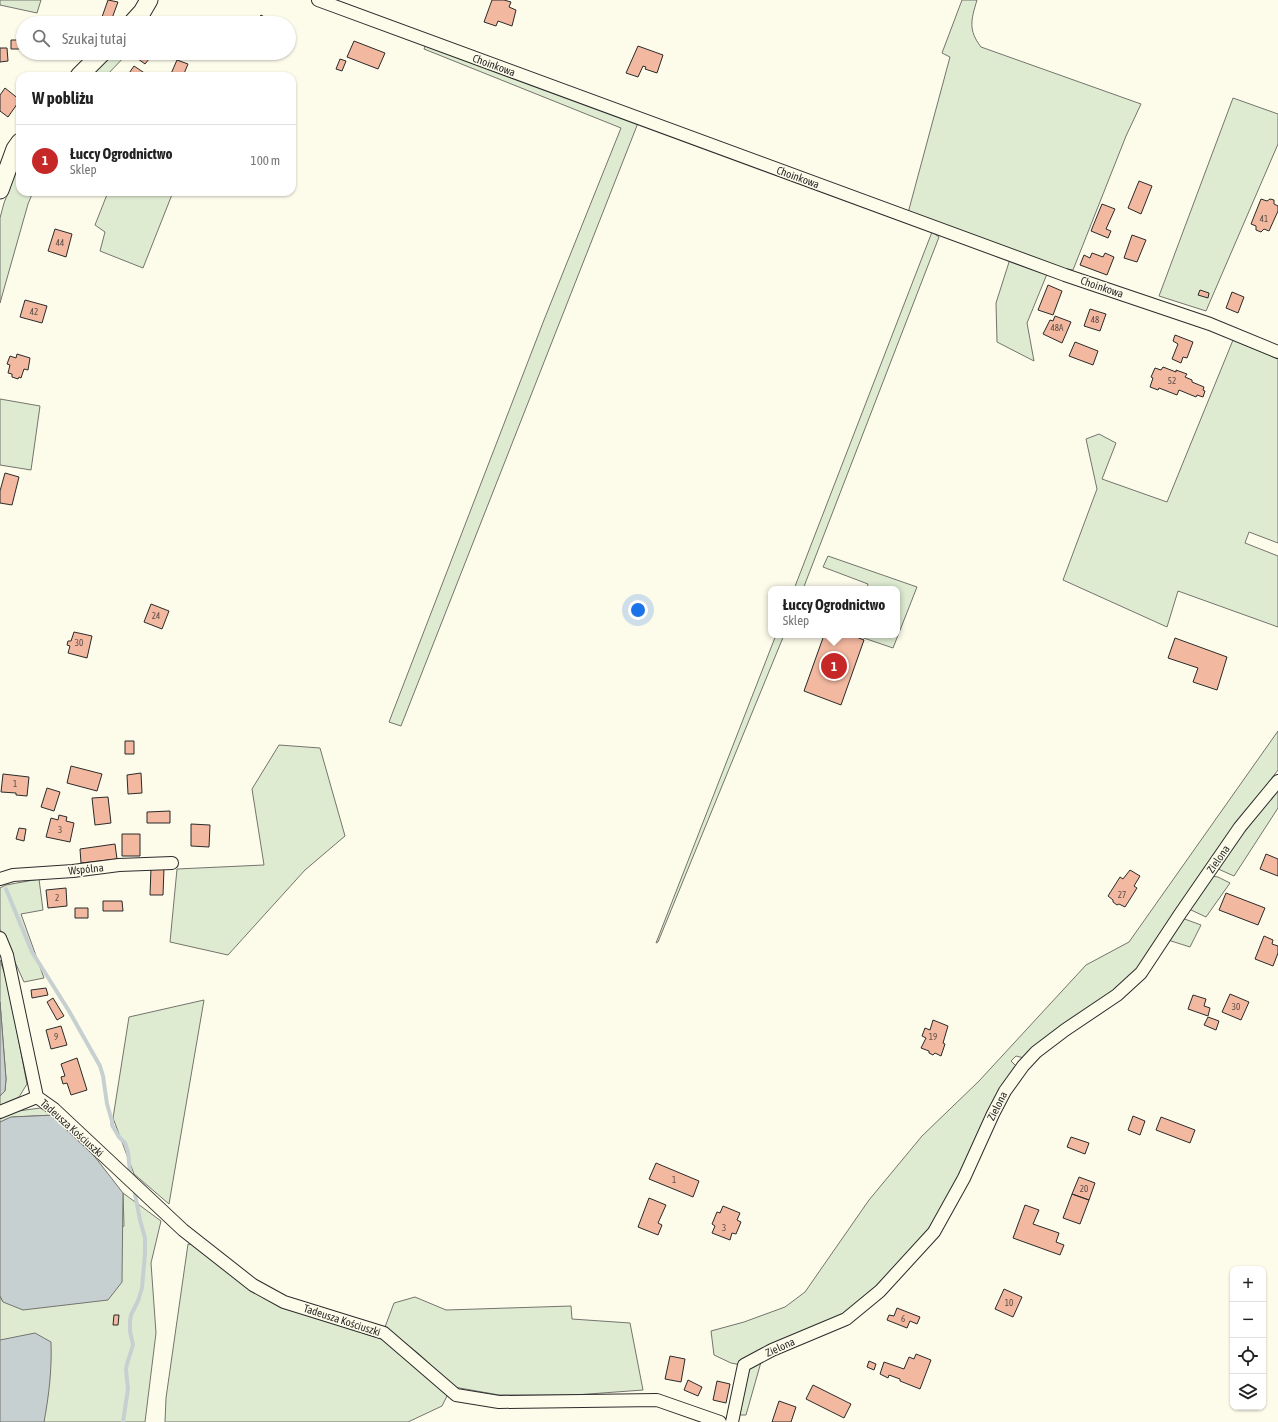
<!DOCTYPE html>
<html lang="pl">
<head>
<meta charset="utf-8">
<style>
	:root { --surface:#fff; --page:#f6f6f6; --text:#222; --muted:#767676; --line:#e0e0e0; --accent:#c62828 }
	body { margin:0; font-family:"Asap Condensed",sans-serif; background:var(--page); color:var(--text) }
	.controls { position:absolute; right:12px; bottom:12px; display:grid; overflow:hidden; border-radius:8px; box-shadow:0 1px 3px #0004 }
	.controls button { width:36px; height:36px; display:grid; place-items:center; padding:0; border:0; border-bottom:1px solid var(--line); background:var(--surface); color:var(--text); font:20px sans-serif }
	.you { position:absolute; left:638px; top:610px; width:14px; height:14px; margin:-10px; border:3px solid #fff; border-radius:50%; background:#1a73e8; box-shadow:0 0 0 6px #1a73e833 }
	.badge { display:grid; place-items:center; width:26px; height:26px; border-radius:50%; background:var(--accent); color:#fff; font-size:13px; font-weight:700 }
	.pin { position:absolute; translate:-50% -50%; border:2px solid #fff; box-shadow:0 1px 4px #0006 }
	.popup { position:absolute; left:768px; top:586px; width:132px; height:52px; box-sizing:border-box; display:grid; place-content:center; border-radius:8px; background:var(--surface); filter:drop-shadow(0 1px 3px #0005); font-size:13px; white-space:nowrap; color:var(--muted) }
	.popup b { font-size:15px; color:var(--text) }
	.popup::after { content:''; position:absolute; left:50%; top:100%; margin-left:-8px; border:8px solid transparent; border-top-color:var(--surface) }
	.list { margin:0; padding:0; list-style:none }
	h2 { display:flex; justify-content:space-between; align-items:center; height:52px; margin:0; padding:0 16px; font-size:17px }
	h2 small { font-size:13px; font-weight:400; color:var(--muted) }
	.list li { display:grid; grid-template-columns:26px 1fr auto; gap:12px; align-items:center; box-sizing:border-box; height:72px; padding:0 16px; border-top:1px solid var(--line) }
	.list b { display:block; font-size:15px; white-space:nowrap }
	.list p { margin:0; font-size:13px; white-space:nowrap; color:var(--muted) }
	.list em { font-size:13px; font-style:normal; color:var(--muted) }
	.icon { flex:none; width:22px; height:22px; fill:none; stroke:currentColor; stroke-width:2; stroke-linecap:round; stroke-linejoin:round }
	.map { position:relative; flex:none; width:1278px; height:1422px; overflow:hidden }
	.search { position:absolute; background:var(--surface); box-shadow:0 1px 3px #0004; left:16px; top:16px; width:280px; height:44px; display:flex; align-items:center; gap:10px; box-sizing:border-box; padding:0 14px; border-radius:22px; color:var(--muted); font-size:15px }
	.panel { position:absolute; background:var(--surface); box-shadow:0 1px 3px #0004; left:16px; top:72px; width:280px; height:124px; border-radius:12px }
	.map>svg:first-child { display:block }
	.green { fill:#deebd1; stroke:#74746e }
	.water { fill:#c7d0d0; stroke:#74746e }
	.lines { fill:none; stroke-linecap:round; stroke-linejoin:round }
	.stream { stroke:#c7d0d0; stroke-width:4 }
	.building { fill:#f2b8a0; stroke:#2b2b2b }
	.street-casing { stroke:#2b2b2b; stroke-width:14 }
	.secondary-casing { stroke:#2b2b2b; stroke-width:19 }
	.street { stroke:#fdfbea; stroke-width:12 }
	.secondary { stroke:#fdfbea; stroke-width:17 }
	.labels { text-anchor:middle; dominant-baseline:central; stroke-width:3; stroke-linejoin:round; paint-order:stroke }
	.number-label { font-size:9px; fill:#5d4e48 }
	.street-label { font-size:11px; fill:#2b2b2b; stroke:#fdfbea }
</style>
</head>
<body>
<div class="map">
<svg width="1278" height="1422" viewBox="0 0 1278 1422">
	<rect width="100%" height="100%" fill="#fdfbea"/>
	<!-- green -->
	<path class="green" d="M0 0H41L37 13 0 5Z
		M962 0H977C971 20 968 30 981 47L1141 104 1126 136 1073 270 1061 268 908 213 950 57 942 53Z
		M426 44 638 123 401 726 389 722 544 320 621 128 424 49Z
		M112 53H128L106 76H90Z
		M1233 98 1278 114V144L1206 311 1159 296Z
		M20 162V192H33L28 204 0 303V218L4 203Z
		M108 192H173L143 268 100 251 105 232 95 225Z
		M932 232 939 237 803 589H794Z
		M1010 259 1047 274 1027 323 1034 361 997 342 996 303Z
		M1233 340 1278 359V543L1249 532 1245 543 1278 556V627L1178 591 1167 627 1063 580 1097 489 1086 439 1099 434 1116 443 1102 479 1167 502Z
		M0 399 40 406 31 470 0 465Z
		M828 556 917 587 893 648 855 635H897V589H866L868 584 823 567Z
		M776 635H784L658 942 656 943Z
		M1278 731V770L1238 823 1135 973 1113 992 1024 1058 1016 1056 1011 1061 1017 1067 935 1219 913 1251 857 1307 741 1365 731 1363 714 1355 711 1331 744 1322 785 1307 805 1292 869 1200 922 1136 979 1081 1086 965 1129 942Z
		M279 745 320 748 345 836 305 870 228 955 170 942 177 869 264 865 252 789Z
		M1278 787V808L1234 876 1216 868Z
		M1211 876 1218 877 1230 883 1206 917 1189 909Z
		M39 879 43 910 21 914 44 978 24 982 0 929V888L6 885Z
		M1182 918 1201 925 1190 947 1168 940Z
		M0 960 8 984 27 1084 19 1097 0 1105V1096L5 1091 6 1079 0 1002Z
		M204 1000 169 1204 134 1174 113 1118 129 1017Z
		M40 1108 55 1115 13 1117 0 1123V1117L11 1112Z
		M123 1193 161 1221 151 1263 156 1333 145 1422H0V1296L3 1302 124 1226Z
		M188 1244 194 1245 253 1292 292 1310 384 1340 448 1394 442 1406 408 1422H165L166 1398Z
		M415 1297 446 1310 571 1306 572 1319 630 1323 643 1390 575 1395H499L454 1387 419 1354 385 1327 394 1303Z
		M761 1362 746 1415H739L749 1369Z"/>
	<!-- water -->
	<path class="water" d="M0 1002 6 1079 5 1091 0 1096Z
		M55 1115 88 1148 123 1193 122 1282 108 1300 23 1310 3 1302 0 1296V1122L11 1117Z
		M35 1333 51 1342C52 1369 49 1395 44 1422H0V1340Z"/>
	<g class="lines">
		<!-- stream -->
		<path class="stream" d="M6 889 32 952 69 1011 100 1066 103 1076 107 1104 112 1121V1125L119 1137 125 1143 128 1152 130 1172
			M123 1422 128 1389 126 1370 127 1364 133 1345 130 1331V1321L131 1315 138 1301 142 1288 145 1253V1238L140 1220 135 1194"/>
	</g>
	<!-- building -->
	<path class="building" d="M108 0 118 2 111 21 102 17Z
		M492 0H504L511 2 509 7 516 10 512 26 498 21 496 26 484 22Z
		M261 15 275 23H255Z
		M11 40H23V49H11Z
		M354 41 385 53 378 69 347 57Z
		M638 46 663 55 657 73 645 69 646 67 643 66 638 77 626 73Z
		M0 48H7L8 61 0 62Z
		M136 53H154L145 64 134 56Z
		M340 59 346 61 342 71 336 69Z
		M177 60 188 64 183 76H170Z
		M134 66 149 76H127Z
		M5 88 20 100 8 117 0 111V95Z
		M1139 181 1152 186 1141 214 1128 208Z
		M1261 199 1267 201 1270 199 1274 200V204L1278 206V211L1269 231 1264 229 1261 232 1256 230V226L1251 224Z
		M1102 204 1115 209 1106 229 1111 231 1108 238 1091 231Z
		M55 229 72 234 66 257 48 251Z
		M1132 235 1146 240 1137 262 1124 258Z
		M1092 253 1103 257 1105 253 1114 257 1107 275 1080 265 1084 255 1090 258Z
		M1048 285 1062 291 1053 315 1038 310Z
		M1200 290 1209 293 1208 298 1198 295Z
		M1232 292 1244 297 1238 313 1226 308Z
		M25 300 47 306 42 323 20 317Z
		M1090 309 1106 314 1100 331 1084 326Z
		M1055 316 1071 322 1062 343 1043 334 1050 320 1053 321Z
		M1175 335 1193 342 1187 358 1183 357 1181 363 1172 359 1178 344 1173 341Z
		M1075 342 1098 351 1093 365 1069 356Z
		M17 354 30 358 28 370 24 369 21 378 19 377 18 379 12 377V374L8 373 10 365 7 364 10 356 16 358Z
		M1163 367 1176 372V370L1187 374 1185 377 1192 380V382L1204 387 1203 390 1205 391 1203 397 1197 395 1196 397 1179 390 1177 395 1159 388 1158 390 1150 387 1153 378 1151 377 1155 368 1161 370Z
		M5 473 19 477 12 505 0 503V491Z
		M151 604 169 611 162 629 144 622Z
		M74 632 92 636 87 658 68 653 70 646 67 645 68 641H71Z
		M824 635H851L864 640 841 705 804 691Z
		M1175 638 1227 657 1217 690 1193 682 1198 668 1168 658Z
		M125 741H134V754H125Z
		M71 766 102 774 97 791 67 783Z
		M141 773 142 793 128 794 127 775Z
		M3 774 29 777 27 796 16 795V793L1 792Z
		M47 788 60 792 54 811 41 807Z
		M108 797 111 823 95 825 92 798Z
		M170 811V823H147V812Z
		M59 815 67 817 66 821 74 823 70 842 46 837 51 818 58 820Z
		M191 824 210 825 209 847 191 846Z
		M19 828 26 829 24 841 16 839Z
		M122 834H140V856H122Z
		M115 844 117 859 81 863 80 849Z
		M1266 854 1278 859V876L1260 869Z
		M151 868H164L163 895H150Z
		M1130 870 1140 876 1134 886 1137 888 1125 907 1119 904 1117 905 1113 902V900L1108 896 1120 877 1123 879Z
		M66 888 67 906 48 908 46 890Z
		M1226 893 1265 908 1258 925 1219 910Z
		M103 901H122L123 911H103Z
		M75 908H88V918H75Z
		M1264 936 1273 940 1272 944 1278 946V953L1273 966 1255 959Z
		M46 988 48 995 32 998 31 990Z
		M1230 994 1249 1002 1241 1020 1222 1012Z
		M1193 995 1206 999 1204 1006 1210 1008 1208 1016 1188 1009Z
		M53 998 64 1016 57 1020 47 1002Z
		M1208 1017 1219 1021 1216 1030 1204 1025Z
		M933 1020 948 1026 943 1043 945 1044 941 1056 935 1053 933 1055 929 1053V1051L921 1048 926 1038 922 1036 925 1028 930 1030Z
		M61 1026 67 1045 51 1049 46 1030Z
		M77 1058 87 1090 71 1095 67 1083 63 1084 61 1077 65 1076 61 1064Z
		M1133 1116 1145 1121 1140 1135 1128 1130Z
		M1161 1117 1195 1130 1190 1143 1156 1130Z
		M1071 1137 1089 1143 1085 1154 1067 1147Z
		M656 1163 699 1181 693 1197 649 1179Z
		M1079 1177 1095 1183 1089 1200 1072 1194Z
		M1072 1194 1089 1200 1080 1224 1063 1218Z
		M649 1198 666 1205 658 1223 662 1225 658 1235 638 1227Z
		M1025 1205 1039 1210 1033 1224 1059 1233 1056 1242 1064 1245 1060 1255 1013 1238Z
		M723 1206 740 1213 737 1220 741 1222 736 1234 732 1233 730 1240 712 1233 715 1226 712 1224 717 1212 720 1213Z
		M1004 1289 1022 1297 1013 1317 995 1309Z
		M897 1308 920 1317 917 1324 910 1321 907 1328 887 1320 889 1315 894 1316Z
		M114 1315H119L118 1325H113Z
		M916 1354 931 1360 920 1389 900 1381V1379L889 1375 888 1378 880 1374 884 1362 904 1369 909 1357 914 1359Z
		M670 1356 685 1359 681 1382 665 1379Z
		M869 1361 876 1364 874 1370 867 1367Z
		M688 1380 702 1387 698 1396 684 1390Z
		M717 1381 730 1384 726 1403 713 1400Z
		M813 1385 851 1404 844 1418 806 1399Z
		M779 1401 796 1407 791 1422H772Z"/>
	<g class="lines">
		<defs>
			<path id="street" d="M318 0 1065 275 1210 324 1278 352
				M0 879 13 875 73 871 119 865 172 863
				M0 938 7 955 37 1097
				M0 1112 37 1097 54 1109 183 1230 253 1285 284 1302 384 1333 456 1395 499 1402 657 1400 720 1422
				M732 1422 744 1365 772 1350 846 1319 880 1291 934 1232 964 1178 993 1114 1005 1091 1023 1066 1036 1052 1065 1030 1117 995 1141 973 1180 914 1240 827 1278 781"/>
			<path id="secondary" d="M132 23 142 12 149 0
				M79 76 102 53
				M0 190 15 149 20 142"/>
		</defs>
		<!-- street casing -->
		<use href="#street" class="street-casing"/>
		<!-- secondary casing -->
		<use href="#secondary" class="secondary-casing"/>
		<!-- street -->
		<use href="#street" class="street"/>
		<!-- secondary -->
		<use href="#secondary" class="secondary"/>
	</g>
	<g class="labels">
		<!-- number labels -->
		<g class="number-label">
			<text x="1264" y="219">41</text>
			<text x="60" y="243">44</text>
			<text x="34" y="312">42</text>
			<text x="1095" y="320">48</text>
			<text x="1057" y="328">48A</text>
			<text x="1172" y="381">52</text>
			<text x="156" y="616">24</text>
			<text x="79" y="643">30</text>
			<text x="15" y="784">1</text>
			<text x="60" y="830">3</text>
			<text x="1122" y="895">27</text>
			<text x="57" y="898">2</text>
			<text x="1236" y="1007">30</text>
			<text x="56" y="1037">9</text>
			<text x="933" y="1037">19</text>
			<text x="674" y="1180">1</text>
			<text x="1084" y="1189">20</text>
			<text x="724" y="1228">3</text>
			<text x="1009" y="1303">10</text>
			<text x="903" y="1319">6</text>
		</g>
		<!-- street labels -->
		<g class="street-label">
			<text transform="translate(494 65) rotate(20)">Choinkowa</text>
			<text transform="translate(798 177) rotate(20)">Choinkowa</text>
			<text transform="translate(1102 287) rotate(19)">Choinkowa</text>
			<text transform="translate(1218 859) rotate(-55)">Zielona</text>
			<text transform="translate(86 869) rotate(-6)">Wspólna</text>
			<text transform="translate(997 1106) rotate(-63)">Zielona</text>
			<text transform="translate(72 1128) rotate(42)">Tadeusza Kościuszki</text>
			<text transform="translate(342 1320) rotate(18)">Tadeusza Kościuszki</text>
			<text transform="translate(780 1347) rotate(-24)">Zielona</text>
		</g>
	</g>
</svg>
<div class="controls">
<button>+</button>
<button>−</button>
<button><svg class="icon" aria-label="locate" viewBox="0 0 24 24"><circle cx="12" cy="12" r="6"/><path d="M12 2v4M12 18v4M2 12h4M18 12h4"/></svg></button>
<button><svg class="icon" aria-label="layers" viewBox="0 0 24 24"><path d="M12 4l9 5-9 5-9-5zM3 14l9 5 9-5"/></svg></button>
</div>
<div class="you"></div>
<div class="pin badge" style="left:834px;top:666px">1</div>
<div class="popup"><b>Łuccy Ogrodnictwo</b>Sklep</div>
<div class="search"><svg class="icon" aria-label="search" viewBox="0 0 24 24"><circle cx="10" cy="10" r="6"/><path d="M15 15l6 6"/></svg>Szukaj tutaj</div>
<section class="panel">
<h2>W pobliżu<small></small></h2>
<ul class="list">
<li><span class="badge">1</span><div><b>Łuccy Ogrodnictwo</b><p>Sklep</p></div><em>100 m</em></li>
</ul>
</section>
</div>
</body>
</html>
